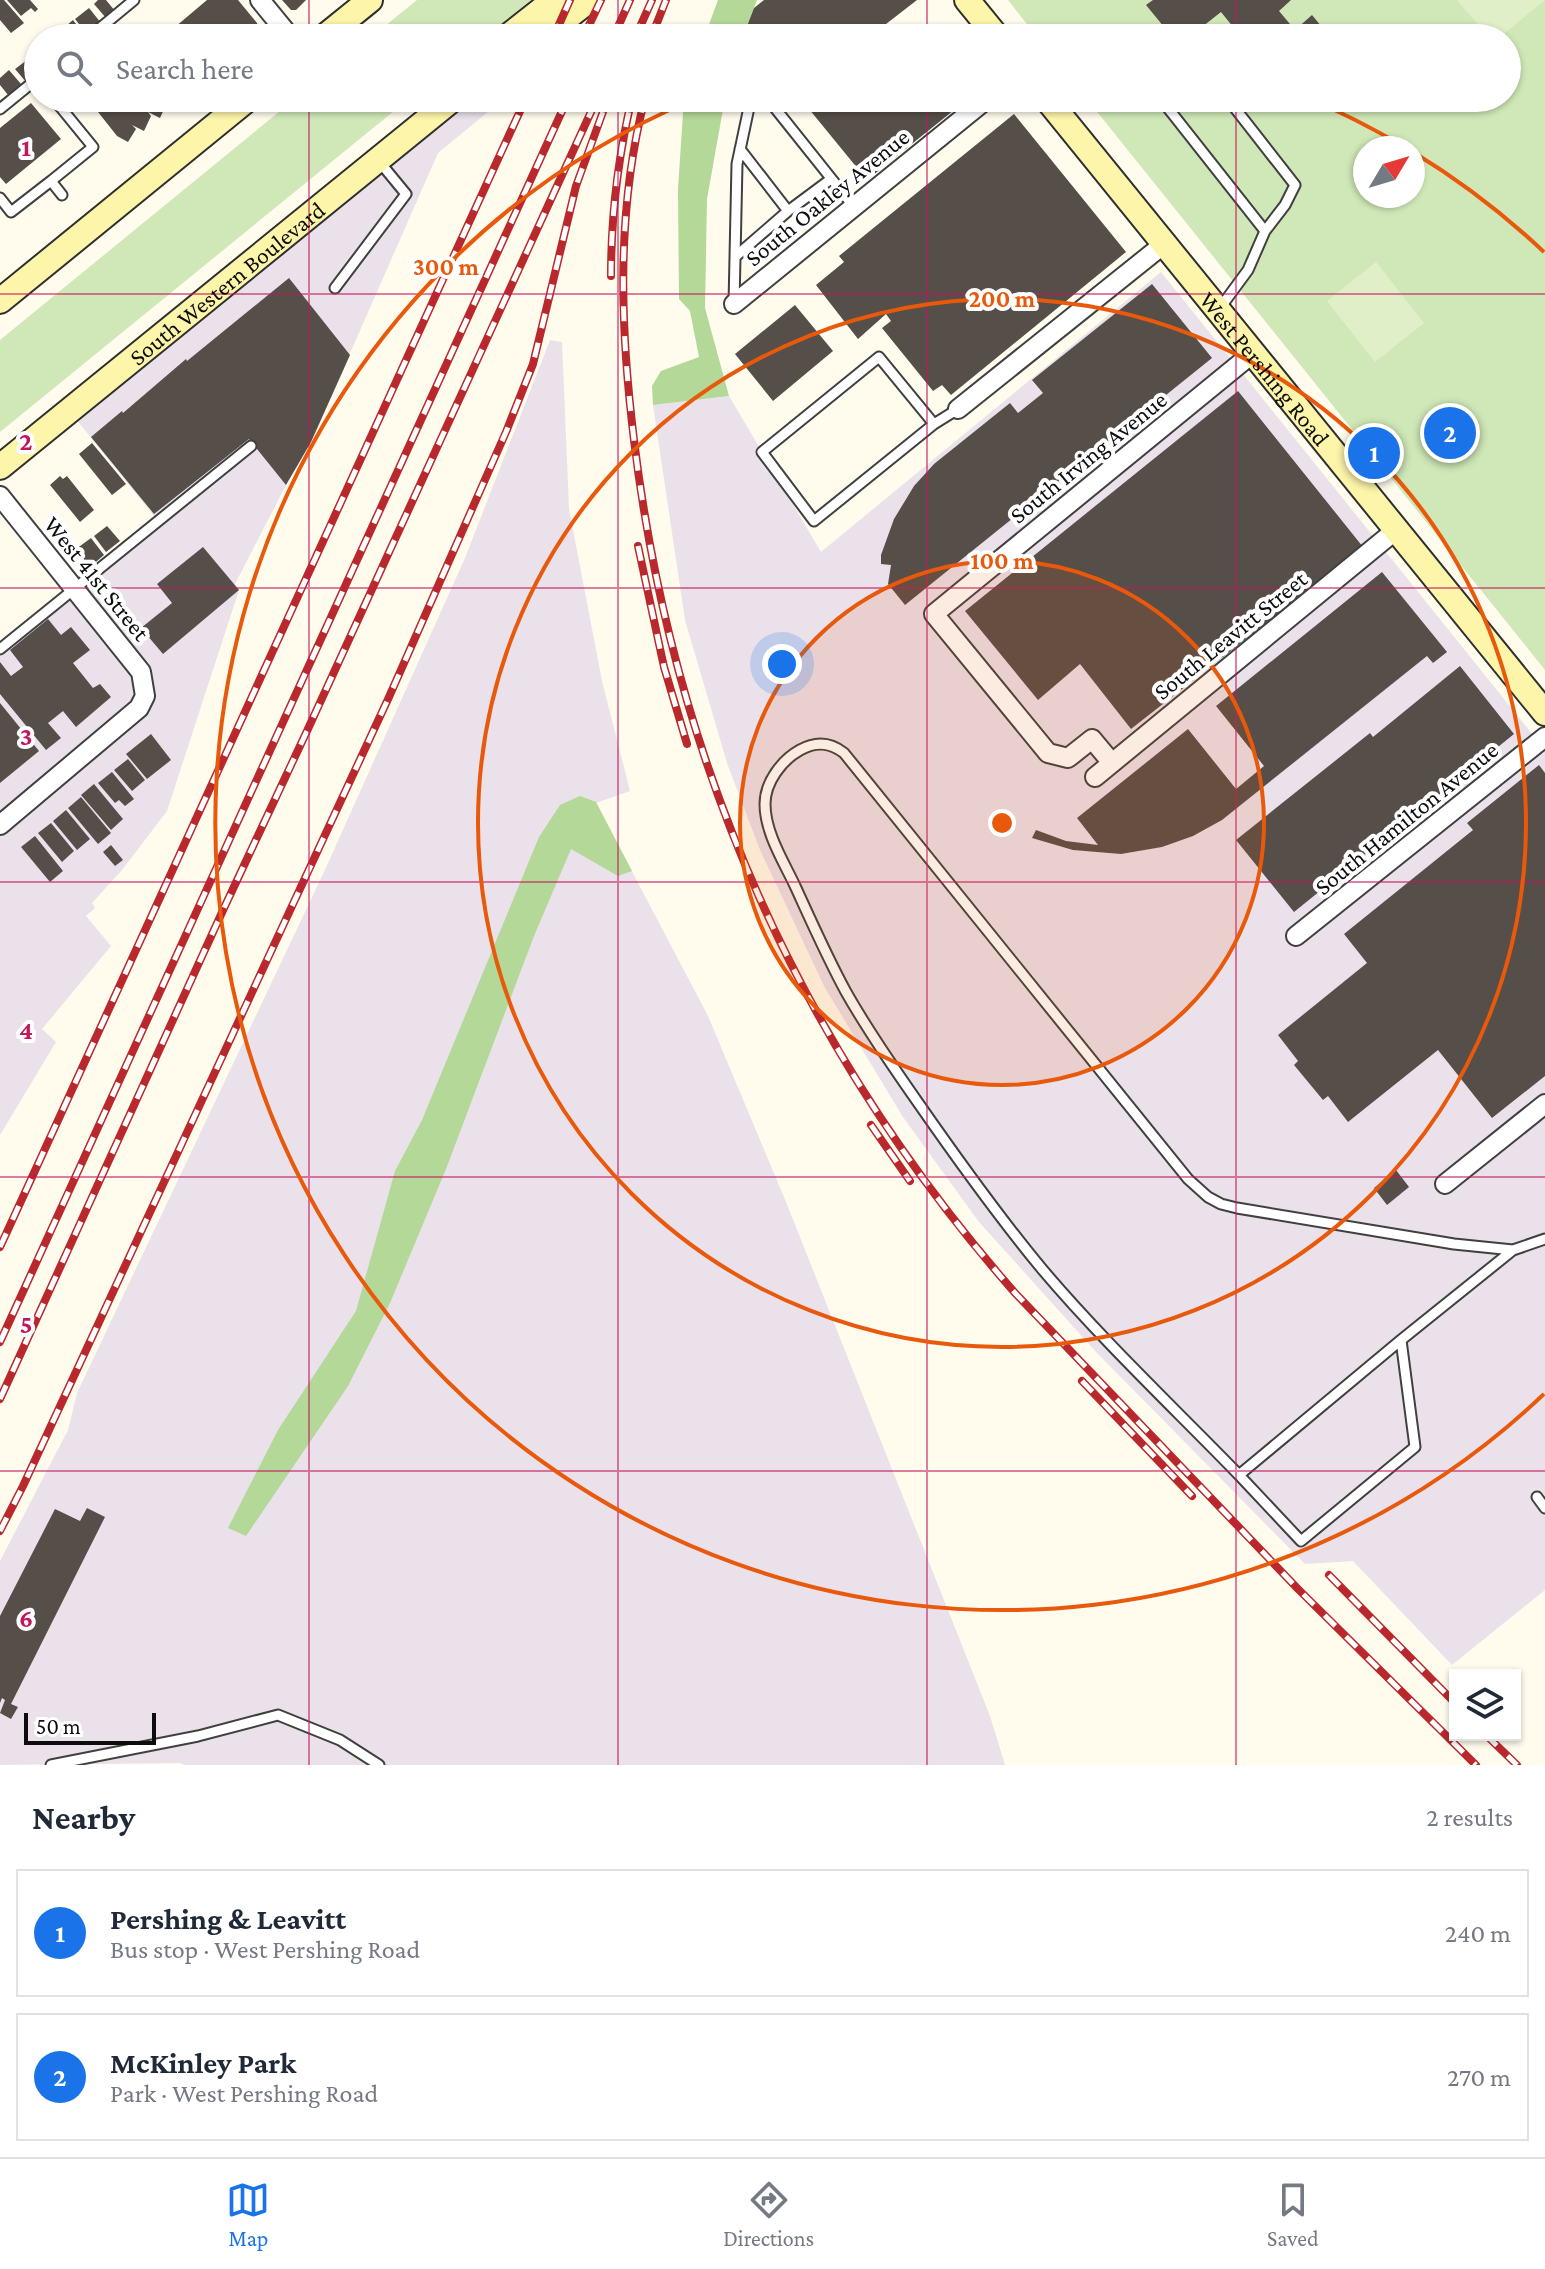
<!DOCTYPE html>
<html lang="en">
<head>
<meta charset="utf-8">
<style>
	:root { --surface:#fff; --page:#f6f6f7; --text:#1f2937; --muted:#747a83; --line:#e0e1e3; --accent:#1a73e8 }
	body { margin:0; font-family:"Crimson Pro",serif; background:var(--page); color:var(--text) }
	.controls { position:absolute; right:24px; bottom:24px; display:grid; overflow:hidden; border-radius:0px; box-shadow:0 2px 6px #0004 }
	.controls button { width:72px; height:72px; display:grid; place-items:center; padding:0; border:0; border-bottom:2px solid var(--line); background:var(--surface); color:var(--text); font:40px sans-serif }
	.compass { position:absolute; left:1353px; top:136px; width:72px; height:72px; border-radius:50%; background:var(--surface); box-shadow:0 2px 6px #0004; rotate:52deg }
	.scale { position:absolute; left:24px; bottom:20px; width:132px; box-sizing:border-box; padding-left:8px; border:4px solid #0d0d0d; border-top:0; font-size:22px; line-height:28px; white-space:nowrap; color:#0d0d0d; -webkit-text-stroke:6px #fff; paint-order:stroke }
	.you { position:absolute; left:782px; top:664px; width:28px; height:28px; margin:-20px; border:6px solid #fff; border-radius:50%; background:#1a73e8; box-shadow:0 0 0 12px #1a73e833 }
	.badge { display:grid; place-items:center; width:52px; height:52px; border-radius:50%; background:var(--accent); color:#fff; font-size:26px; font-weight:700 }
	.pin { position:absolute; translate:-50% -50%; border:4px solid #fff; box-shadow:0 2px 8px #0006 }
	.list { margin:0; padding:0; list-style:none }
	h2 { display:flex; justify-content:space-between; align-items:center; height:104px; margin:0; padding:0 32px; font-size:34px }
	h2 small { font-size:26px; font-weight:400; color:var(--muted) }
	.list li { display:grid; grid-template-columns:52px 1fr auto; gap:24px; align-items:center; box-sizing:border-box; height:128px; margin:0 16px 16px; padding:0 16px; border:2px solid var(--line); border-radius:0px }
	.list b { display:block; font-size:30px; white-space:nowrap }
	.list p { margin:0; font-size:26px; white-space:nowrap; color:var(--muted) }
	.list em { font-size:26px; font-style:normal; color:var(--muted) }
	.icon { flex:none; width:44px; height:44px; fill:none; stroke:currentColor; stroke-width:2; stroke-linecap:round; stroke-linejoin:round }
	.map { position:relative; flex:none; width:1545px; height:1765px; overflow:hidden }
	.search { position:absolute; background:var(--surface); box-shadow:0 2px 6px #0004; left:24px; right:24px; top:24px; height:88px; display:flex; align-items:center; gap:20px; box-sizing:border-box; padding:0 28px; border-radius:44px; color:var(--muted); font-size:30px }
	.sheet { height:392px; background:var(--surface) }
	nav { display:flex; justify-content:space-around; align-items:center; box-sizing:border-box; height:112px; border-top:2px solid var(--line); background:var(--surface); font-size:22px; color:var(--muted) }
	nav a { display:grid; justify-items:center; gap:4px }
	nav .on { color:var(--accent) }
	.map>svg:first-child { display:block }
	.industrial { fill:#eae1eb }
	.green { fill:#d0e8b7; fill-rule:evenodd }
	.forest { fill:#b3d897 }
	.pitch { fill:#e1efc9 }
	.building { fill:#554e49 }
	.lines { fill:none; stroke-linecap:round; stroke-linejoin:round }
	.lane-casing { stroke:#404040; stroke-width:13 }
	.street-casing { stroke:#404040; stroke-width:22 }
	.secondary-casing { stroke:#2f2f2f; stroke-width:28 }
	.lane { stroke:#fff; stroke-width:9 }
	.street { stroke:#fff; stroke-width:18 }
	.secondary { stroke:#fdf5a9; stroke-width:24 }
	.rail-casing { stroke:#b9282c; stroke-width:8 }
	.rail { stroke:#fff; stroke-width:5; stroke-dasharray:15; stroke-linecap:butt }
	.grid { fill:none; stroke:#c2185b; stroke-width:2; stroke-opacity:0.55 }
	.ring { fill:none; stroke:#e8590c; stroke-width:4 }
	.labels { text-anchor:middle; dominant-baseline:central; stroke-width:8; stroke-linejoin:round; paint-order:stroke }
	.street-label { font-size:24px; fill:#0d0d0d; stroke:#fff }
	.grid-label { font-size:26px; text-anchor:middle; font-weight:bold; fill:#c2185b; stroke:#fff; stroke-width:8; stroke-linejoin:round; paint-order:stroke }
	.centre { fill:#e8590c; stroke:#fff; stroke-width:4 }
	.ring-label { font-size:24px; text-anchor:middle; font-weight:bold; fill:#e8590c; stroke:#fff; stroke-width:8; stroke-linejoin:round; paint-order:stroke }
</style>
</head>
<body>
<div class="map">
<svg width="1545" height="1765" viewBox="0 0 1545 1765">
	<rect width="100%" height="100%" fill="#fffbed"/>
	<!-- industrial -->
	<path class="industrial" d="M478 98H498L494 107 438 153 311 442 286 485 235 584 239 590 167 811 122 870 92 903 95 908 86 916 111 946 42 1029 56 1042 0 1135V649L158 521 76 419 428 135Z
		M1161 272 1545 750V1590L1452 1665 1353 1561 1305 1564 1097 1353 979 1222 903 1117 825 988 760 850 727 763 685 620 653 405 729 396 821 552Z
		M550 340 562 342 569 509 602 681 630 791 596 803 708 1016 786 1202 990 1716 1005 1765H185L180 1763 0 1765V1561L68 1430 77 1393 324 872 465 558Z"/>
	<!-- green -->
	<path class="green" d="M417 0H531L484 38H370Z
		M1008 0H1545V670L1086 98H1507V38H1038ZM1365 148H1413V196H1365Z
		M296 98H410L0 432V340Z"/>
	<!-- forest -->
	<path class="forest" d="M718 0H757L742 38H704Z
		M684 98H725L707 199 705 308 729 396 653 405 652 386 661 371 699 357 690 311 679 299 678 189Z
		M580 796 596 802 632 871 618 876 571 849 534 936 446 1169 390 1303 348 1386 246 1536 228 1528 278 1430 356 1311 395 1171 422 1120 539 837 560 805Z"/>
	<!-- pitch -->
	<path class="pitch" d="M1457 0H1545L1500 37 1487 35Z
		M1376 262 1424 323 1375 362 1327 301Z"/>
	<!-- building -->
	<path class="building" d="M0 0H4L24 23 11 33 0 20Z
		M7 0H30L38 9 35 12 31 8 21 16Z
		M98 0H106L115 11 106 18 94 4Z
		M207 0H238L257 23 261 35 252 38H245L242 34 243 38H162Z
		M282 0H306L296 10H291Z
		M764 0H917L868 38H751L745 31 754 8Z
		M1153 0H1291L1279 11 1295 30 1312 15 1331 38H1242L1221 12 1188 38H1173L1146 5Z
		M89 8 101 23 87 34 75 19Z
		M73 20 85 36 83 38H64L59 32Z
		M27 60 38 73 27 83 15 69Z
		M9 70 21 84 8 95 0 85V78Z
		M87 98H178L169 106 167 103 160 118 148 112 151 116 144 131 132 125 136 129 128 142 117 136Z
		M800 98H969L867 180Z
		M1088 98H1116L1099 111Z
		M31 103 61 139 6 184 0 177V128Z
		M1014 114 1126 252 951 395 942 385 933 391 882 328 891 321 886 314 858 339 816 285 844 262 839 256Z
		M289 278 350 355 311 442 286 485 249 439 154 514 91 437 122 411 123 413 186 359 187 361Z
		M1152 284 1212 358 905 605 888 584 891 565 881 564V555L894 519 914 486 934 464 1010 403 1018 413 1043 393 1032 380Z
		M795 305 833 351 773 401 735 354Z
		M1238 391 1363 547 1131 729 1080 664 1038 700 965 611Z
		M92 443 126 484 112 495 79 454Z
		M60 476 63 479 67 476 94 510 80 522 50 485Z
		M107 526 120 541 106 552 94 536Z
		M91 538 104 555 90 567 76 549Z
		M203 547 239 590 163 654 141 628 172 603 157 584Z
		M1382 572 1447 652 1433 663 1427 656 1222 820 1193 836 1162 847 1121 854 1073 850 1032 838 1036 830 1066 841 1098 845 1077 818 1188 729 1236 789 1264 766 1216 706Z
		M48 619 61 635 71 627 90 650 73 663 93 688 100 684 111 697 76 727 63 711 48 723 61 738 46 750 0 694V662L11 676 23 667 10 650Z
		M1460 666 1514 734 1294 912 1236 840 1370 733 1373 737Z
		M0 703 39 751 0 783Z
		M151 734 171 760 147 779 126 754Z
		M128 759 145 780 132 791 114 770Z
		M1539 765 1545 773V1076L1492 1118 1438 1050 1348 1122 1328 1096 1323 1100 1294 1065 1298 1061 1278 1035 1367 963 1344 934 1473 830 1467 823Z
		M112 772 134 799 125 806 119 800 115 803 98 783Z
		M94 784 123 819 111 830 81 795Z
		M81 797 111 833 98 844 68 808Z
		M66 810 90 839 77 850 53 821Z
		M51 823 74 851 62 862 38 833Z
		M35 836 63 871 50 882 21 847Z
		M111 845 123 860 115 866 103 852Z
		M1396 1170 1409 1187 1387 1205 1374 1188Z
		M87 1508 105 1517 11 1704 18 1707 11 1719 0 1713 5 1700 2 1698 0 1703V1616L55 1509 80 1521Z"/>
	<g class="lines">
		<defs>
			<path id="lane" d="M88 38 134 0
				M767 98 854 207
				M1160 98 1265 231 1248 270 1220 308
				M1227 98 1295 185 1285 205 1265 231
				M0 109 38 78
				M740 149 788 211
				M51 181 93 147 53 98
				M0 198 11 212 51 181 62 195
				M735 257 788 211 831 179
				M335 288 406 194 378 160
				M734 304 737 164 751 98
				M934 424 879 357 762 452 814 521 934 424 958 409
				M0 649 251 446
				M1401 1340 1415 1447 1301 1541 1239 1475 1401 1340 1513 1250 1545 1239
				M1239 1475C1173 1407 1103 1341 1042 1269 998 1216 958 1160 919 1104 893 1067 868 1031 846 992 828 959 812 923 796 888 784 862 765 833 765 804 765 782 782 760 800 750 816 741 830 742 844 753L1188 1179 1208 1197 1221 1204 1237 1208 1454 1244 1513 1250
				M1537 1497 1545 1508
				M51 1765 198 1736 278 1715 340 1740 379 1765"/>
			<path id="street" d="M260 0 291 38
				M734 304 988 98
				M958 409 1164 244
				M0 496 141 672 145 696 139 708 0 825
				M1112 763 1092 739 1068 758 1048 753 934 614 1253 353
				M1095 777 1396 530
				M1296 936 1545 737
				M1445 1184 1545 1104"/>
			<g id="secondary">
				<path d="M967 0 998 38"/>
				<path d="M323 38 370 0"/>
				<path d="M506 38 554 0"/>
				<path d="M541 38 589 0"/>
				<path id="s1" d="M1046 98 1545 713"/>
				<path d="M0 301 249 98"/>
				<path id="s2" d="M0 467 454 98"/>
			</g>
		</defs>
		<!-- lane casing -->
		<use href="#lane" class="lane-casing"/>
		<!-- street casing -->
		<use href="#street" class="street-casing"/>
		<!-- secondary casing -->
		<use href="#secondary" class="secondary-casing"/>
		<!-- lane -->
		<use href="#lane" class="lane"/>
		<!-- street -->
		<use href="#street" class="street"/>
		<!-- secondary -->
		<use href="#secondary" class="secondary"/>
		<defs>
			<path id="rail" d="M553 38 570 0
				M583 38 601 0
				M613 38 630 0
				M635 38 652 0
				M651 38 666 0
				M645 98C616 210 620 326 634 440 673 763 801 1050 1016 1294L1298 1589 1476 1765
				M611 276C611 215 618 157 632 98
				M638 546 664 667 687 744
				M871 1125 910 1181
				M0 1247 526 98
				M0 1342 568 98
				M1082 1381 1192 1496
				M0 1399 224 908 307 731 596 101
				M0 1531 23 1486 389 697 506 432 533 364 576 186 608 98
				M1329 1575 1455 1703
				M1486 1735 1517 1765"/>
		</defs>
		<!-- rail casing -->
		<use href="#rail" class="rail-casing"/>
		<!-- rail -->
		<use href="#rail" class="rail"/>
	</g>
	<!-- grid -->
	<path class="grid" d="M309 0V38M618 0V38M927 0V38M1236 0V38M309 98V1765M618 98V1765M927 98V1765M1236 98V1765M0 294H1545M0 588H1545M0 882H1545M0 1177H1545M0 1471H1545"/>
	<!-- distance rings -->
	<circle cx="1002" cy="823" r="262" fill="#e8590c" fill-opacity=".12"/>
	<g class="ring">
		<circle cx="1002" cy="823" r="262"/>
		<circle cx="1002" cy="823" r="524"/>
		<path d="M1544 1394A787 787 0 1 1 694 99M947 38A787 787 0 0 1 1057 38M1310 99A787 787 0 0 1 1401 145M1413 152A787 787 0 0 1 1544 252"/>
	</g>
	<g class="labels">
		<!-- street labels -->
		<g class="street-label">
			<text transform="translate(827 197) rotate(-39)">South Oakley Avenue</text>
			<text stroke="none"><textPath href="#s2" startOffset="292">South Western Boulevard</textPath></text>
			<text stroke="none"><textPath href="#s1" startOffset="348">West Pershing Road</textPath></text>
			<text transform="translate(1088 457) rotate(-39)">South Irving Avenue</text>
			<text transform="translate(97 578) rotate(51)">West 41st Street</text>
			<text transform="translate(1230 635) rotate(-39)">South Leavitt Street</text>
			<text transform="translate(1406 818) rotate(-39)">South Hamilton Avenue</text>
		</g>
	</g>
	<g class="grid-label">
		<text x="26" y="156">1</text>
		<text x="26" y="450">2</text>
		<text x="26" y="745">3</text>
		<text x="26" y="1039">4</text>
		<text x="26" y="1333">5</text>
		<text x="26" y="1627">6</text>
	</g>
	<circle cx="1002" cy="823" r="12" class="centre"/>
	<g class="ring-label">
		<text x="446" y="275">300 m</text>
		<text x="1002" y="307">200 m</text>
		<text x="1002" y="569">100 m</text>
	</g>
</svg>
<div class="controls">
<button><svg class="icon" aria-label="layers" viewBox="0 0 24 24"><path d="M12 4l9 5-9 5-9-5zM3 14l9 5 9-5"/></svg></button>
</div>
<svg class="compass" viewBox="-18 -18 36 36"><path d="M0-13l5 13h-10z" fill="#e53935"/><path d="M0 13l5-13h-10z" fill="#747a83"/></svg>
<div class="scale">50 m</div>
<div class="you"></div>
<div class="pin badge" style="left:1374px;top:453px">1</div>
<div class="pin badge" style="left:1450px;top:433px">2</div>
<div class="search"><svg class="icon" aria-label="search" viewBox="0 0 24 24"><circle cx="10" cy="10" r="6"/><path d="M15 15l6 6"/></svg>Search here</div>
</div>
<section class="sheet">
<h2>Nearby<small>2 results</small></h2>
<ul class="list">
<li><span class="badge">1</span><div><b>Pershing &amp; Leavitt</b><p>Bus stop · West Pershing Road</p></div><em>240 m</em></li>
<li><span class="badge">2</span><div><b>McKinley Park</b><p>Park · West Pershing Road</p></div><em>270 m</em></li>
</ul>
</section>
<nav>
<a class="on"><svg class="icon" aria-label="map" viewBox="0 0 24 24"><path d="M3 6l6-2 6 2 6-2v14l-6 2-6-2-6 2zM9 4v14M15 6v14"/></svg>Map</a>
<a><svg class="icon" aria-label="directions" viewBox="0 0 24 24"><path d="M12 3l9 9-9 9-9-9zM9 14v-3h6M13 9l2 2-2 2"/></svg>Directions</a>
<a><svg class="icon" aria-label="saved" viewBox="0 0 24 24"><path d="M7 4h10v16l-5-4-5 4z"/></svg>Saved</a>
</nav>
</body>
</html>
